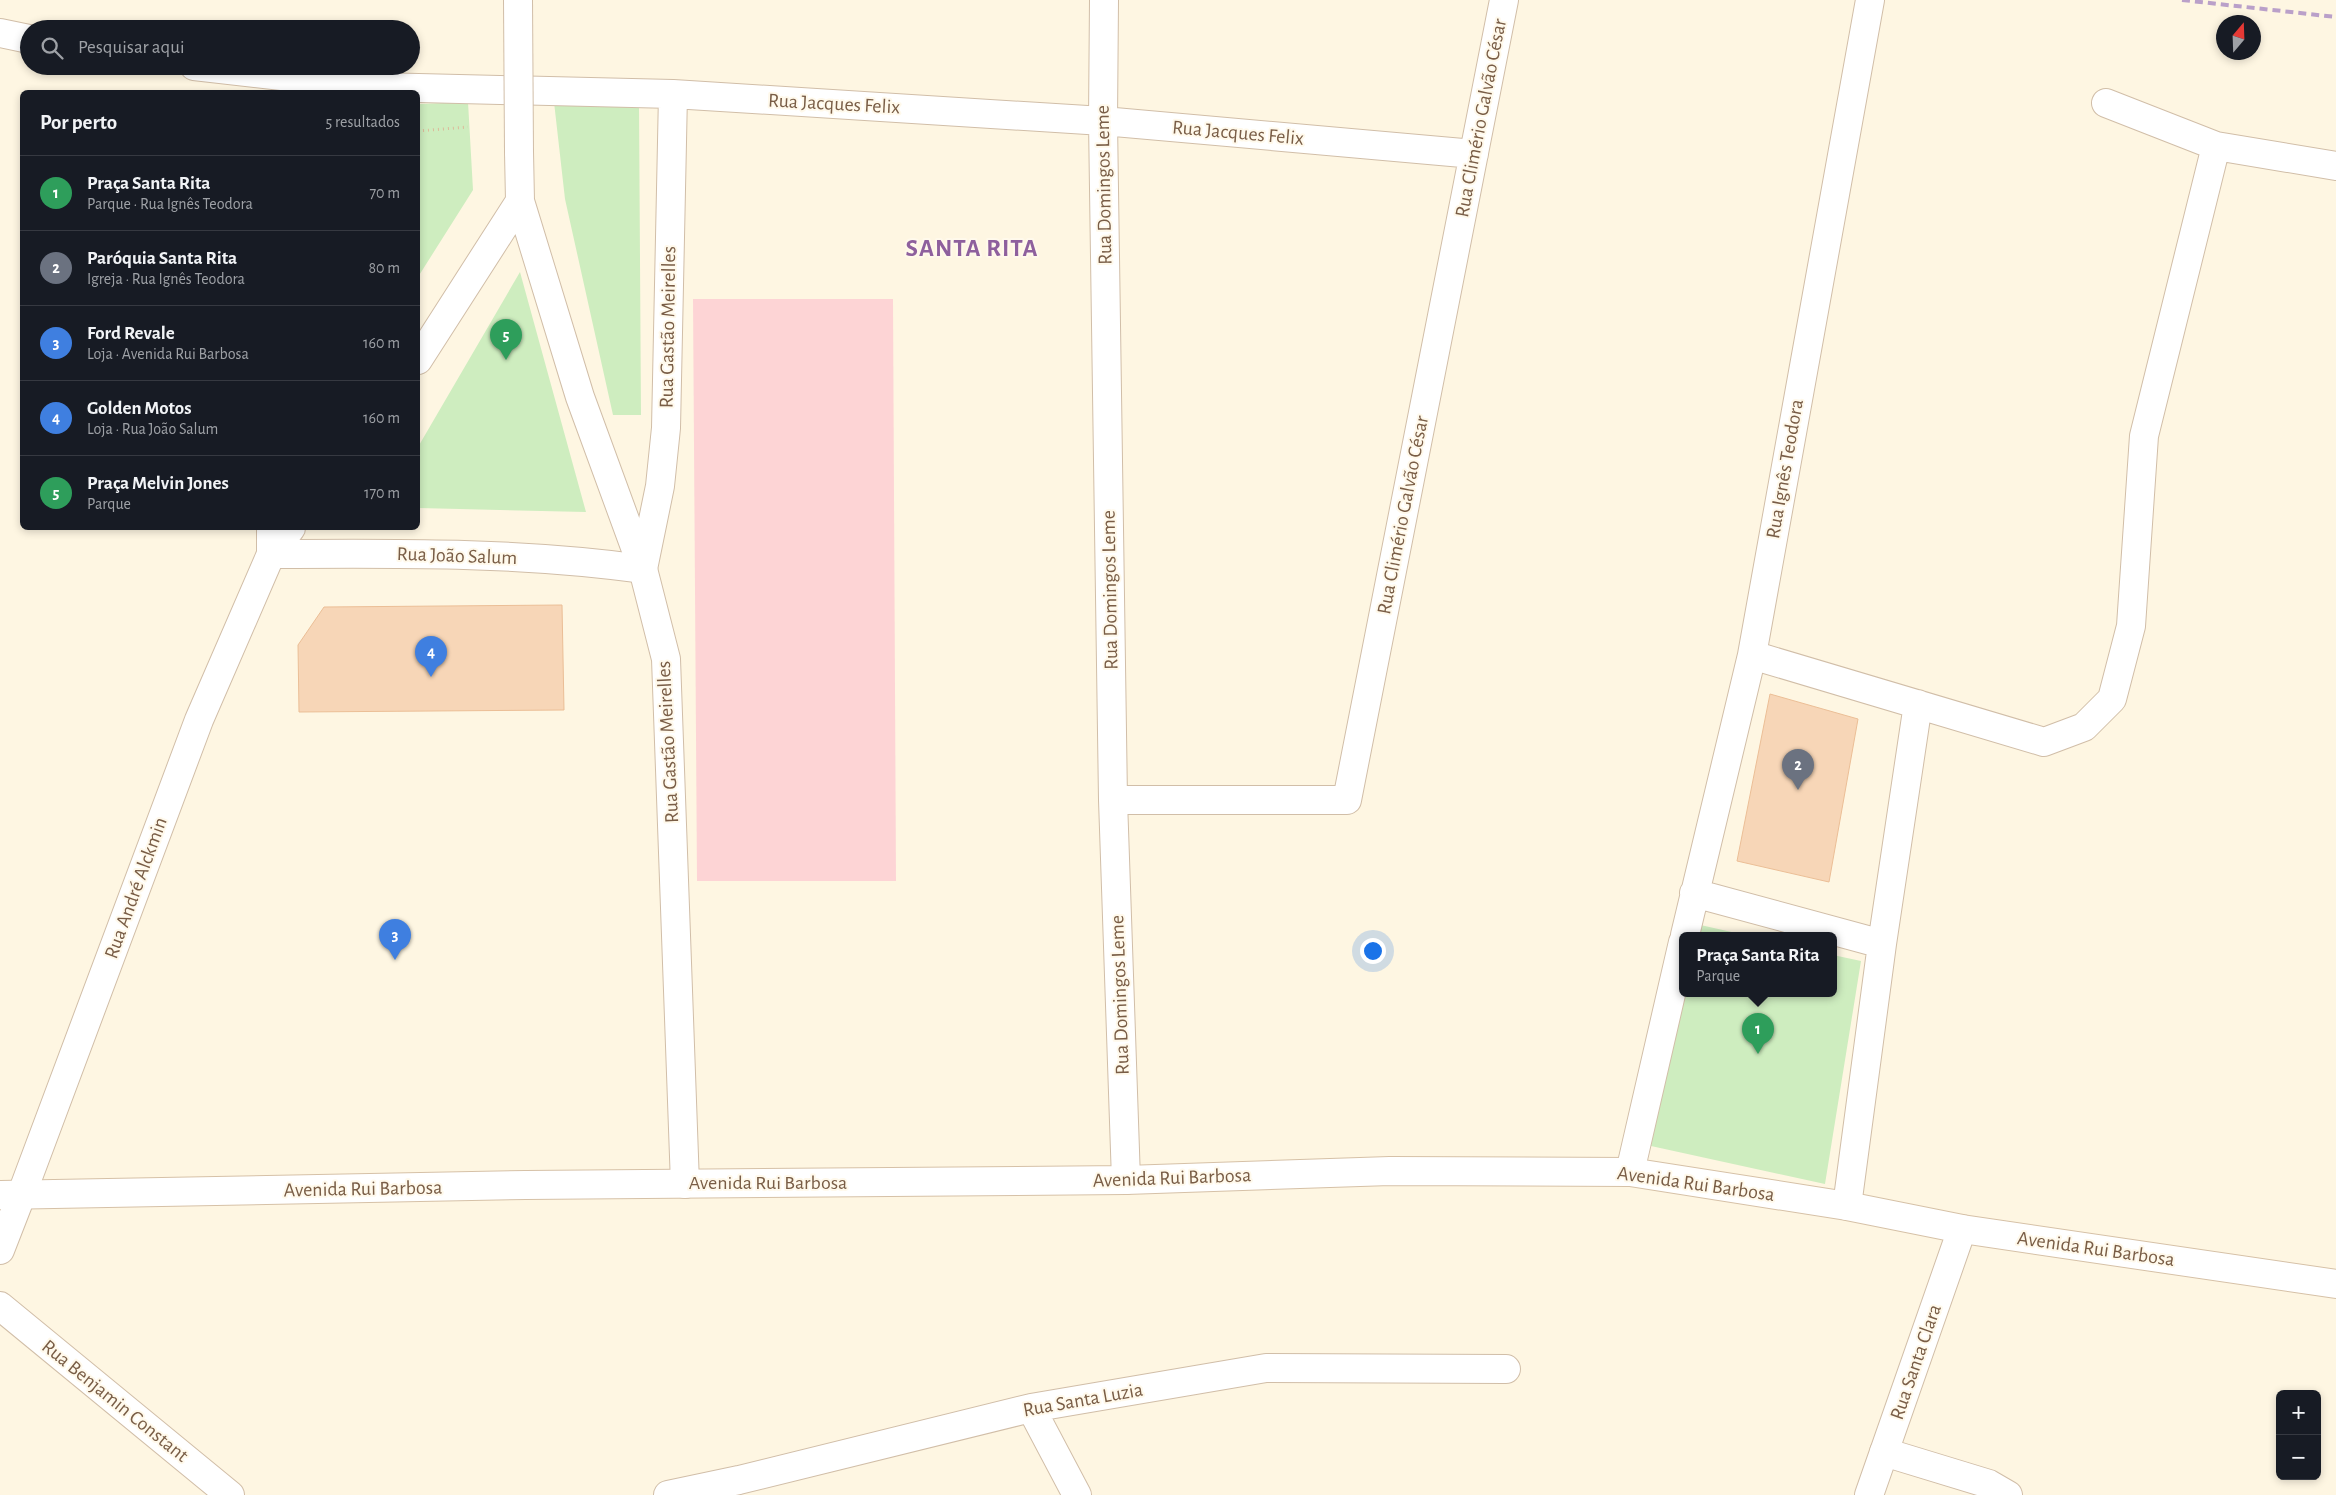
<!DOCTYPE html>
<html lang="pt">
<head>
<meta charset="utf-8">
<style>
	:root { --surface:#171b24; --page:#242831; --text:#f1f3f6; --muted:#9ea1a6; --line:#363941; --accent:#1a73e8 }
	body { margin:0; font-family:"Alegreya Sans",sans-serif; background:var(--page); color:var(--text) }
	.controls { position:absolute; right:15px; bottom:15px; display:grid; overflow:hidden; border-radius:8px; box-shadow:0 2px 8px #0003 }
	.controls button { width:45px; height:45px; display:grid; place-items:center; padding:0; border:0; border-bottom:1px solid var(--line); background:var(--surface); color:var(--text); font:25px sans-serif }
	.compass { position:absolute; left:2216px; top:15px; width:45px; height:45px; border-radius:50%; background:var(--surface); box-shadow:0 2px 8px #0003; rotate:19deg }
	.you { position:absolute; left:1372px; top:950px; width:18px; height:18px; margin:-12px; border:4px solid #fff; border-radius:50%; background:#1a73e8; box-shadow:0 0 0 8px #1a73e833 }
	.badge { display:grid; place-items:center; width:32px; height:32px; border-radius:50%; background:var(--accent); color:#fff; font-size:16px; font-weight:700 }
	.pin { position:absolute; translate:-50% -41px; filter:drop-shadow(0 1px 2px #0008) }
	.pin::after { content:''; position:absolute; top:26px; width:18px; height:15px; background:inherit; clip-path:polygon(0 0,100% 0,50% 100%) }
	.popup { position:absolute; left:1679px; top:932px; width:158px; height:65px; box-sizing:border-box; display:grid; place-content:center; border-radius:8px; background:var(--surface); filter:drop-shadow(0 1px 4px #0005); font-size:16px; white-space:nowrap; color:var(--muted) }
	.popup b { font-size:19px; color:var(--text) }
	.popup::after { content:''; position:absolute; left:50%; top:100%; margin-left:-10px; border:10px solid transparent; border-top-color:var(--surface) }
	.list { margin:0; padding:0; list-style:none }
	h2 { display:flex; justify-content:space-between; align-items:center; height:65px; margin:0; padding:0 20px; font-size:21px }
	h2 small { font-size:16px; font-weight:400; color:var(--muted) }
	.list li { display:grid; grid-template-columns:32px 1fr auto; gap:15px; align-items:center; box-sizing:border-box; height:75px; padding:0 20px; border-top:1px solid var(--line) }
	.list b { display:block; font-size:19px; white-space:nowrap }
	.list p { margin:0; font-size:16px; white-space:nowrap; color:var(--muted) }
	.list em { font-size:16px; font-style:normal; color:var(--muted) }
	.icon { flex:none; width:28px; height:28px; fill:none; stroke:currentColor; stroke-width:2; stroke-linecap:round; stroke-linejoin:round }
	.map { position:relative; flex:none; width:2336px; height:1495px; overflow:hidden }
	.search { position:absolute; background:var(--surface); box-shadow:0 2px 8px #0003; left:20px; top:20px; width:400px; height:55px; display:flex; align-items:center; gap:12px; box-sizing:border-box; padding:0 18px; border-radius:28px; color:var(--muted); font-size:19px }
	.panel { position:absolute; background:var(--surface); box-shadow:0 2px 8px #0003; left:20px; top:90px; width:400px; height:440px; border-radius:8px }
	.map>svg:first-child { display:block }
	.medical { fill:#fdd4d5 }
	.green { fill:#ceedbf }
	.building { fill:#f7d6b7; stroke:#ebbe96 }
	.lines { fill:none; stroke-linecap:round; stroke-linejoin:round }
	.minor-casing { stroke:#d1bea8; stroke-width:30 }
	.tertiary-casing { stroke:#d1bea8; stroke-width:30 }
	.secondary-casing { stroke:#d6c1a7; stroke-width:30 }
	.path { stroke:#dcba9a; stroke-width:3; stroke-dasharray:1 4; stroke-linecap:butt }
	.minor { stroke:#fff; stroke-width:28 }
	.tertiary { stroke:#fff; stroke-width:28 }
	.secondary { stroke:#fff; stroke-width:28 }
	.rail { stroke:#baa0c9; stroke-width:4; stroke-dasharray:8 5; stroke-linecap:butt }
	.tertiary-bridge-casing { stroke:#d1bea8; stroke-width:30; stroke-linecap:butt }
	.tertiary-bridge { stroke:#fff; stroke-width:28 }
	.labels { text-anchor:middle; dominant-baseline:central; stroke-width:4; stroke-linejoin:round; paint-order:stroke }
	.street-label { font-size:20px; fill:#795d46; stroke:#fff9eb }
	.district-label { font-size:25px; font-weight:bold; letter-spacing:1px; fill:#8e609d; stroke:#fff9eb }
</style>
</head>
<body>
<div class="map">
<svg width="2336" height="1495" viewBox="0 0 2336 1495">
	<rect width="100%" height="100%" fill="#fef6e2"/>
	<!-- medical -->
	<path class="medical" d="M693 299H893L896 881H697Z"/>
	<!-- green -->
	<path class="green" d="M468 102 473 190 418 277V109L420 104Z
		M554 102 639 105 641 415H613L565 199Z
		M520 272 586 512 418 508V447Z
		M1696 924 1745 935H1694Z
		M1833 955 1861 961 1825 1184 1651 1146 1683 989V993H1833Z"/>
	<!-- building -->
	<path class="building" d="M562 605 564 710 299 712 298 645 324 607Z
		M1770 694 1858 719 1829 882 1737 861Z"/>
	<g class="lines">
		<defs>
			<path id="minor" d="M1104 0 1103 121 1113 800 1126 1180
				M0 33 29 39
				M194 66 378 87 673 94 1103 121 1474 154
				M2106 103 2216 146 2336 166
				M271 528V554C395 553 520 552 643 569L660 486 666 428 673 94
				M1752 655 2044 742 2084 727 2112 699 2131 626 2144 436 2216 146
				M1113 800H1347L1504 0
				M1694 893 1882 944
				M1685 935 1752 655 1870 0
				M1630 1172 1683 942
				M1847 1206 1882 944 1918 704
				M0 1250 21 1196
				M0 1306 230 1495
				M1031 1408 1077 1495
				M1884 1452 1989 1484 2008 1495
				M668 1495 739 1480 1031 1408 1266 1368 1506 1369"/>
			<path id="tertiary" d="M519 152 520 201 580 397 643 569 666 659 685 1184
				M418 360 520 201
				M21 1196 199 720 271 554 291 528
				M1869 1495 1962 1229"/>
			<path id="secondary" d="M0 1195 526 1185 1126 1180 1390 1171 1630 1172 1847 1206 1962 1229 2336 1284"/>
		</defs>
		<!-- minor casing -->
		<use href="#minor" class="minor-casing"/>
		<!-- tertiary casing -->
		<use href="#tertiary" class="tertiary-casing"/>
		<!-- secondary casing -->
		<use href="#secondary" class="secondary-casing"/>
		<!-- path -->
		<path class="path" d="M418 131 468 127"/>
		<!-- minor -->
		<use href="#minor" class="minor"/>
		<!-- tertiary -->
		<use href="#tertiary" class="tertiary"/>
		<!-- secondary -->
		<use href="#secondary" class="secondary"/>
		<!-- rail -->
		<path class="rail" d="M2182 0 2336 17"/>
		<defs>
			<path id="tertiary-bridge" d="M518 0 519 152"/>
		</defs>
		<!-- tertiary-bridge casing -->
		<use href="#tertiary-bridge" class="tertiary-bridge-casing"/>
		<!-- tertiary-bridge -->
		<use href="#tertiary-bridge" class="tertiary-bridge"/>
	</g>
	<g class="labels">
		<!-- street labels -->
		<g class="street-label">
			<text transform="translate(834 104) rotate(3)">Rua Jacques Felix</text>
			<text transform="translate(1481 118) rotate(-79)">Rua Climério Galvão César</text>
			<text transform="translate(1238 133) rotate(5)">Rua Jacques Felix</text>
			<text transform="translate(1104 185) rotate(-91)">Rua Domingos Leme</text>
			<text transform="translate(668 327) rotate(-89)">Rua Gastão Meirelles</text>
			<text transform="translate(1785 469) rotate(-80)">Rua Ignês Teodora</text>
			<text transform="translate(1403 515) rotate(-79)">Rua Climério Galvão César</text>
			<text transform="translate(457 556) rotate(2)">Rua João Salum</text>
			<text transform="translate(1110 590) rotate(-91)">Rua Domingos Leme</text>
			<text transform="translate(668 742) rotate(-93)">Rua Gastão Meirelles</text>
			<text transform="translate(136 888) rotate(-70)">Rua André Alckmin</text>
			<text transform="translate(1120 995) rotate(-92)">Rua Domingos Leme</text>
			<text transform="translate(1172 1178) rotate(-2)">Avenida Rui Barbosa</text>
			<text x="768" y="1183">Avenida Rui Barbosa</text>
			<text transform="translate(1696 1184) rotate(8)">Avenida Rui Barbosa</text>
			<text transform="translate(363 1189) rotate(-1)">Avenida Rui Barbosa</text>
			<text transform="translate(2096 1249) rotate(8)">Avenida Rui Barbosa</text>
			<text transform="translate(1916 1362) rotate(-71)">Rua Santa Clara</text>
			<text transform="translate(1083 1400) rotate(-10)">Rua Santa Luzia</text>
			<text transform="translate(115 1401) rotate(39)">Rua Benjamin Constant</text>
		</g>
		<!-- district labels -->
		<g class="district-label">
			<text x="972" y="248">SANTA RITA</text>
		</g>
	</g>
</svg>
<div class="controls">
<button>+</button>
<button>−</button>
</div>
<svg class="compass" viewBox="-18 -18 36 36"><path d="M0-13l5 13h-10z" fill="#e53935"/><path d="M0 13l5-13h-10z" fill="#9ea1a6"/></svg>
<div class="you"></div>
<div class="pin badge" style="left:1758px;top:1054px;background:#2e9e5b">1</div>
<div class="popup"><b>Praça Santa Rita</b>Parque</div>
<div class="pin badge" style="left:1798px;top:790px;background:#6b7280">2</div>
<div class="pin badge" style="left:395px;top:960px;background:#3f7fe0">3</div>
<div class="pin badge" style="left:431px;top:677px;background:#3f7fe0">4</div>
<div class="pin badge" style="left:506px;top:360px;background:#2e9e5b">5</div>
<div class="search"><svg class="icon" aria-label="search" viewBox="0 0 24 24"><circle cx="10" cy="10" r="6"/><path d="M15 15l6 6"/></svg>Pesquisar aqui</div>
<section class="panel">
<h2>Por perto<small>5 resultados</small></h2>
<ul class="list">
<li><span class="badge" style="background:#2e9e5b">1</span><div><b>Praça Santa Rita</b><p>Parque · Rua Ignês Teodora</p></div><em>70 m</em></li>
<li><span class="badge" style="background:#6b7280">2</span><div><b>Paróquia Santa Rita</b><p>Igreja · Rua Ignês Teodora</p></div><em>80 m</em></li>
<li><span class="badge" style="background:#3f7fe0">3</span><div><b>Ford Revale</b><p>Loja · Avenida Rui Barbosa</p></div><em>160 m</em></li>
<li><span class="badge" style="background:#3f7fe0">4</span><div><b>Golden Motos</b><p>Loja · Rua João Salum</p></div><em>160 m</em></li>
<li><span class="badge" style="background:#2e9e5b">5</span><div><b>Praça Melvin Jones</b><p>Parque</p></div><em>170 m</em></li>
</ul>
</section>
</div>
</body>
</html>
